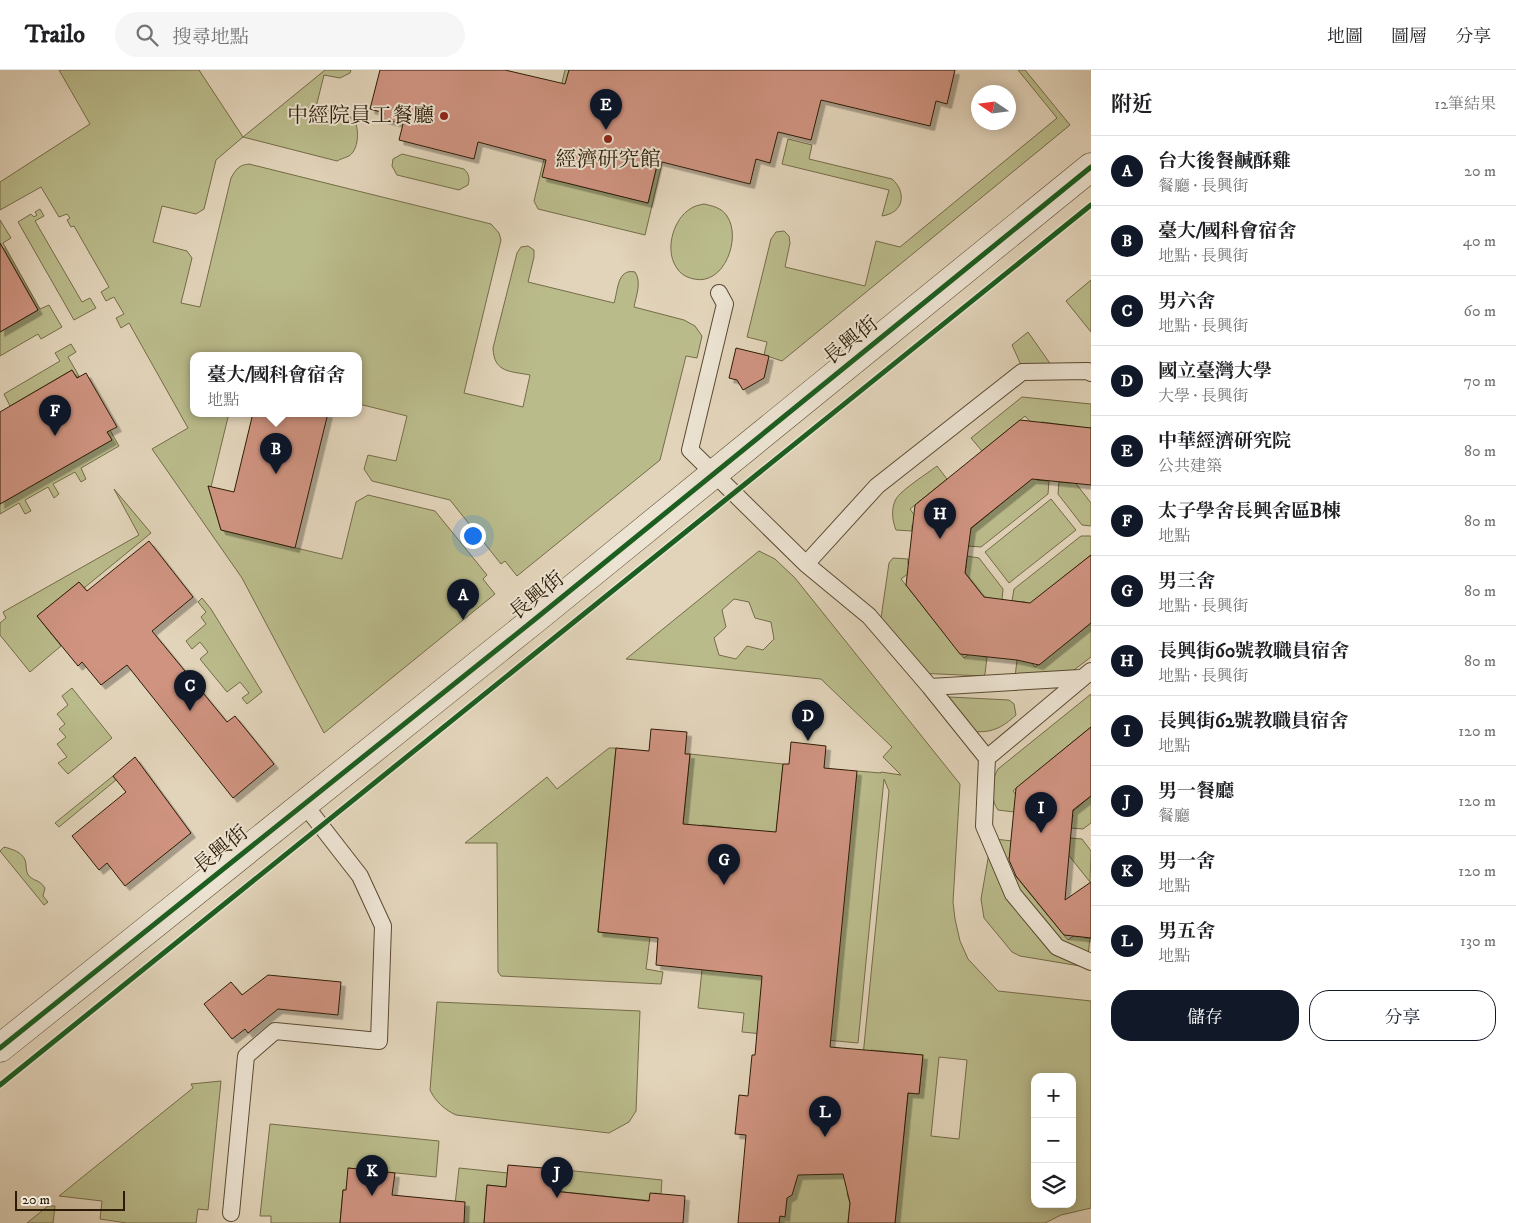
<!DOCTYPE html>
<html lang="zh-TW">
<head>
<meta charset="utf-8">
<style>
	:root { --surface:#fff; --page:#f6f6f6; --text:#202124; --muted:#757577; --line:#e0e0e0; --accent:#111827 }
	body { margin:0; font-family:"IM FELL DW Pica","Noto Serif TC",serif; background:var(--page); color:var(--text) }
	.controls { position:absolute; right:15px; bottom:15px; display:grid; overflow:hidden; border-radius:10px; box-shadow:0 2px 12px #0003 }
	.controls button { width:45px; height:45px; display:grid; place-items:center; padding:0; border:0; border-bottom:1px solid var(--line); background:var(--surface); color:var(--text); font:25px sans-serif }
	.compass { position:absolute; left:971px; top:15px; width:45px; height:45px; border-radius:50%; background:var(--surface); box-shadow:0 2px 12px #0003; rotate:283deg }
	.scale { position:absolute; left:15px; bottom:12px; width:110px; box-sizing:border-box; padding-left:5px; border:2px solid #2d1c05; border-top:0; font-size:14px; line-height:18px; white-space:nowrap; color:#2d1c05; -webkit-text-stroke:4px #ece3d2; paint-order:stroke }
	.you { position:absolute; left:472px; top:465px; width:18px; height:18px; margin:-12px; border:4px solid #fff; border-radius:50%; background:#1a73e8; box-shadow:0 0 0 8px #1a73e833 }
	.badge { display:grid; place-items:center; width:32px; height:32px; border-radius:50%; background:var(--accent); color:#fff; font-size:16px; font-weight:700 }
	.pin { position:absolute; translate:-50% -41px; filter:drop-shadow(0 1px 2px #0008) }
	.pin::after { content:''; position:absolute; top:26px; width:18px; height:15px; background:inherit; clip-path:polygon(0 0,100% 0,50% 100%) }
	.popup { position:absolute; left:190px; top:282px; width:172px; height:65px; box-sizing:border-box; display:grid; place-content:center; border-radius:10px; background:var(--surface); filter:drop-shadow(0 1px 4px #0005); font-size:16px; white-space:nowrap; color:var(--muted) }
	.popup b { font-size:19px; color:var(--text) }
	.popup::after { content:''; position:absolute; left:50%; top:100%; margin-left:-10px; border:10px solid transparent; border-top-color:var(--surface) }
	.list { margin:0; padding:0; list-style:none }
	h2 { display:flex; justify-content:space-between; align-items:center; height:65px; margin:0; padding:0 20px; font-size:21px }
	h2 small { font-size:16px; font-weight:400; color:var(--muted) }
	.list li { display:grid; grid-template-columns:32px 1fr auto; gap:15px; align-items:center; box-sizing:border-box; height:70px; padding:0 20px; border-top:1px solid var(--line) }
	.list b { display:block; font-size:19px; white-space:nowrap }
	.list p { margin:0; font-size:16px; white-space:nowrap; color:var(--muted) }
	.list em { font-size:16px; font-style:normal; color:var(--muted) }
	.actions { display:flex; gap:10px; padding:15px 20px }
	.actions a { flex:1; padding:11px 0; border:1px solid var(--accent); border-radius:20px; text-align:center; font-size:18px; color:var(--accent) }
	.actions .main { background:var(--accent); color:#fff }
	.icon { flex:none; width:28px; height:28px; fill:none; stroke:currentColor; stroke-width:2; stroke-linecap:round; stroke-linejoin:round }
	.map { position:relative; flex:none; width:1091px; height:1153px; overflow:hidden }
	header { display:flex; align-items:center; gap:30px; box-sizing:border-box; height:70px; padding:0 25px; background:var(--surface); border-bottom:1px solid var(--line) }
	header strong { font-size:24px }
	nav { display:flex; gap:28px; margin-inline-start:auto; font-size:18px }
	.search { width:350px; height:45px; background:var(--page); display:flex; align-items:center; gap:12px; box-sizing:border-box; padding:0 18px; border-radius:28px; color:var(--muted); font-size:19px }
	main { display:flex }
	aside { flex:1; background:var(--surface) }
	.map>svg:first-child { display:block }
	.green { fill:#babb8b; stroke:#746c48; fill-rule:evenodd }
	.building { fill:#cf9380; stroke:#2d1c05; filter:url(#shadow) }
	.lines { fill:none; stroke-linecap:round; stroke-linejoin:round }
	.lane-casing { stroke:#5a4a32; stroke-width:18 }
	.street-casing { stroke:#5a4a32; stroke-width:29 }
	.lane { stroke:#ece3d2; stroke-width:16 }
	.street { stroke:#ece3d2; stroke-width:28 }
	.cycleway-casing { stroke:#ece3d2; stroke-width:8 }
	.cycleway { stroke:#1b5e20; stroke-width:5 }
	.poi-dot { fill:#8f2418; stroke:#ece3d2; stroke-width:2 }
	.labels { text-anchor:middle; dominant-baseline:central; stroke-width:4; stroke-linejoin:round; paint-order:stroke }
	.poi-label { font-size:21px; fill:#2d1c05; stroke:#ece3d2; text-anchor:end }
	.street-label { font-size:21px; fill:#2d1c05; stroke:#ece3d2 }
</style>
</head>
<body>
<header>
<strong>Trailo</strong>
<div class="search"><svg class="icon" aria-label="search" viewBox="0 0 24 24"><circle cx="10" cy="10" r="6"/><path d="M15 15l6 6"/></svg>搜尋地點</div>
<nav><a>地圖</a><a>圖層</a><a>分享</a></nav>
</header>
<main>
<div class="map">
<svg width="1091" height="1153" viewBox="0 0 1091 1153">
	<defs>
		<filter id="shadow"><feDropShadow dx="4.5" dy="4.5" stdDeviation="0" flood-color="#0004"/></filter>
	</defs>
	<rect width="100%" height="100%" fill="#e2d4ba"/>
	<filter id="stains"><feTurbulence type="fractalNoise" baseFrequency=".004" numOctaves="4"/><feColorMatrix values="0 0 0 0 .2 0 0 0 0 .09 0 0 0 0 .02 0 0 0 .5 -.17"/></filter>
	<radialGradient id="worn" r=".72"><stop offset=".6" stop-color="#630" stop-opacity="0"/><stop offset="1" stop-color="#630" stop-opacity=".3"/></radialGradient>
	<!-- green -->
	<path class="green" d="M59 0H199L243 67 325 0H351L350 3 340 8 324 5 316 37 348 45 355 51C359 61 359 79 349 86 345 88 340 89 337 91L243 67 216 90 204 139 196 144 162 136 153 172 187 181 192 188 181 233 200 237 231 108C236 99 239 95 249 94L491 154 499 163 501 170 464 323 523 337 530 305C510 301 494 303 493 278L517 183 521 177 528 176 534 180V187L528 212 614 233C618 221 617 198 635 202 642 212 636 226 634 237L684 250 695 256 702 266 697 288 686 286 660 390 517 506 505 491 501 494 450 430 372 411 364 399 368 385 396 391 407 346 359 334 358 285H194V343H229L211 417 208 416 221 460 342 489 356 432 368 425 435 441 487 505 483 509 495 524 324 663 242 508 152 379 188 358 129 253 121 258 116 248 124 244 114 227 106 231 101 222 109 217 74 156 71 157 67 150 70 148 67 144 59 147 41 117 0 140V112L90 54Z
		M565 0H569L543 107 648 133 664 67 668 68 645 165 538 139 534 131Z
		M1018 0H1025L1070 55 782 291 764 285 767 272 747 267 771 169 776 162 784 161 789 166 790 173 785 197 865 216 876 171 900 177 1057 48Z
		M788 69 812 75 809 89 892 109C907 122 904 143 882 146L889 120 782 94Z
		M402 84 464 99C469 104 470 108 468 115L459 120 397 105 392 96 393 89Z
		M704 134C713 136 722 138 727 146 742 168 724 216 694 209 684 207 678 202 674 193 666 176 674 149 690 139 694 136 699 135 704 134Z
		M40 139 44 146 35 151 82 232 90 228 96 238 74 250 18 152 31 144 34 147 37 145 35 142Z
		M0 150 11 168 3 173 40 239 49 235 62 257 41 269 38 264 0 286V262L38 240 0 173Z
		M1091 210V262L1066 231Z
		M1028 262 1056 302 1026 306 1012 275Z
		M71 274 76 282 68 287 79 306 77 308 72 300 10 336 4 324 60 291 55 283Z
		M1022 327 1091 334V357L1084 362 1079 357 1042 352 1035 357 1025 346 982 381 971 368Z
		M110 360 119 376 81 398 86 409 81 412 75 402 53 414 59 424 54 428 48 417 25 430 31 441 25 444 19 433 0 444V434L111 370 107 362Z
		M937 396 947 409 910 439 918 450 912 455V461L896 460C892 450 891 438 896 429 901 420 928 403 937 396Z
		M1034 407 1037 410 1049 411 1048 424 981 477 968 476V461Z
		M1074 411 1091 433V456L1082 455 1058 424 1059 412 1071 413Z
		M114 419 151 463 84 518 79 512 37 546 61 576 30 602 0 565V553L6 548 3 542 139 465Z
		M1051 429 1076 460 1009 513 985 482Z
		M1081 466H1091V485L1027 536 1025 532 1012 531 1014 519Z
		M759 481 775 489 795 508 960 714 953 832 955 849 960 871 968 889 998 921 1091 931V1138L1061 1145 1045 1153H895L908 1023H919L923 985 871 980 865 1038 863 986 889 721 884 709 858 973 742 962 744 943 698 938 702 900 857 701 881 703V702L901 705 883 687 892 677 821 609 626 589ZM734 529 749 532 755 548 771 552 774 569 763 580 747 576 736 589 719 585 714 568 726 557 722 540ZM939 987 967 990 959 1069 931 1066ZM1035 1007H1072V1134H1035Z
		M967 486 979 488 1003 519 1002 530 987 531 963 500 966 498Z
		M893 488 908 489V494L913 500 901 509 964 588 976 579 981 586 987 587 985 604 983 606 917 603 881 548 889 493Z
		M202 528 211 539 262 622 247 634 242 628 249 623 240 612 227 622 200 589 208 582 200 572 192 579 186 571 206 554 201 547 206 542 198 532Z
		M1091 553V587L1070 603 1015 607 1017 590 1026 586 1035 597Z
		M72 618 112 668 68 704 58 693 67 687 57 674 66 667 59 659 65 654 57 644 68 635 62 626Z
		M1091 624V657L1013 721 1022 732 1014 742 998 740C990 729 991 711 998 699Z
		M949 627 1009 630 1014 634 1016 645C1002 658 990 664 971 661Z
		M609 678H616L598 862 650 867 646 899 663 902 661 914 501 906 498 902 497 773H465L547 707 557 719Z
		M690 684 783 694 775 773 757 761 703 755 682 764Z
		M113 706 116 710 59 757 55 753Z
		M1091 726V753L1083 759 1071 758 1073 745 1071 743Z
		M1070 768 1082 769 1091 781 1090 812 1066 782Z
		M995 769 1012 771 1016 782 1004 792 1068 870 1080 861 1085 868H1090L1088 885 1080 896 1020 886 1012 882 984 848 981 829 989 783Z
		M4 777C12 779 22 782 25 790 27 795 25 801 29 806 35 812 39 809 45 818L43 826 48 832 44 835 0 781Z
		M437 932 640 941 636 1041 629 1052 609 1063 456 1045C445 1040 435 1031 430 1020Z
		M221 1011 208 1140 198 1139 196 1153H127L100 1149 102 1131 59 1126 193 1018 191 1014Z
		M270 1054 439 1071 436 1107 348 1098 368 1122 343 1120 340 1153H271V1146H260Z
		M836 1079 849 1118 847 1124 850 1133 848 1152 852 1153H779L780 1146H785L791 1086C803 1094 814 1105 828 1104Z
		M459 1098 508 1103 506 1117 487 1115 484 1153H453Z
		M555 1099 662 1110 661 1124 655 1123 654 1131 553 1121Z
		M48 1136H55L53 1153H27Z"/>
	<!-- building -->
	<path class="building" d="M380 0H505L565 14 569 0H955L947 34 936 31 930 56 821 30 811 70 778 62 770 93 756 89 750 114 658 91 648 133 542 107 546 90 478 72 474 89 399 70 403 54 383 49 384 43 370 39Z
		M0 173 38 240 0 262Z
		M736 278 769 286 764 308 743 320 737 310 729 308Z
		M72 300 77 308 86 303 117 357 107 362 112 370 0 434V342Z
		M253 343H328L295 478 221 460 208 416 234 422Z
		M1020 350 1091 358V415L1032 409 971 458 965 503 984 527 1030 533 1091 485V553L1039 595 1017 590 960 584 906 515 915 435Z
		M149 471 193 527 152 561 227 652 235 646 274 694 233 728 127 595 101 615 82 592 78 596 37 546 79 512 87 521Z
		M1091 657V726L1073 740 1065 830 1091 812V868L1064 865 1016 806 1009 790 1016 718Z
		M651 659 687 662 685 684H690L683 754 776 762 783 694H789L791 672 826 676 824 698 857 701 830 977 923 985 919 1024 908 1023 895 1153H848L850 1133 843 1104 798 1105 792 1125 787 1128 785 1147 780 1146 779 1153H738L746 1065 735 1064 739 1025 748 1026 752 985H755L762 906 656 895 658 868 598 862 616 678 649 681Z
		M135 687 191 763 125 816 107 793 99 800 72 766 126 722 113 706Z
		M268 905 341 912 338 945 278 939 248 963 245 959 232 969 204 934 231 912 242 925Z
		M508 1095 555 1099 553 1121 649 1131 650 1123 685 1126 683 1153H484L487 1115 506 1117Z
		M348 1098 395 1103 392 1125 465 1132 464 1153H340L343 1120H346Z"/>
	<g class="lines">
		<defs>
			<path id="lane" d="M719 223 725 234 690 380 806 494 869 546 930 617 987 688 984 756 1013 824 1057 877 1091 892
				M806 494 877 416 1022 302 1088 301 1091 303
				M930 617 1080 608
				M987 688 1091 601
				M231 1143 246 986 275 961 379 971 383 856 360 806 304 734"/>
			<path id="street" d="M0 978 534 550 1091 97"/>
		</defs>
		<!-- lane casing -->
		<use href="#lane" class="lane-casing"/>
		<!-- street casing -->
		<use href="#street" class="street-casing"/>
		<!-- lane -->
		<use href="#lane" class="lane"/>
		<!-- street -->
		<use href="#street" class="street"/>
		<defs>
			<path id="cycleway" d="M0 978 534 550 1091 97
				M0 1015 1091 135"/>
		</defs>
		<!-- cycleway casing -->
		<use href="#cycleway" class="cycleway-casing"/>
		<!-- cycleway -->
		<use href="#cycleway" class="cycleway"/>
	</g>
	<!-- markers -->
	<g class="poi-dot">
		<circle cx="444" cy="46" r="5"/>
		<circle cx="608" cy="69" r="5"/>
	</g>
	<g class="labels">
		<!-- poi labels -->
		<g class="poi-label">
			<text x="434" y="46">中經院員工餐廳</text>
			<text x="608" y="90" text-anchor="middle">經濟研究館</text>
		</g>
		<!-- street labels -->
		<g class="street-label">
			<text transform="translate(851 271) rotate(-39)">長興街</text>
			<text transform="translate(537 526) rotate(-39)">長興街</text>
			<text transform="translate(221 780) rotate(-39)">長興街</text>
		</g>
	</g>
	<rect width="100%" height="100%" filter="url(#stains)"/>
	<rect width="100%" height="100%" fill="url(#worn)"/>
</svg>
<div class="controls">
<button>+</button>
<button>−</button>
<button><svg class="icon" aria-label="layers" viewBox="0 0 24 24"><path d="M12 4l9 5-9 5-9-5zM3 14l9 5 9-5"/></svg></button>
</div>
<svg class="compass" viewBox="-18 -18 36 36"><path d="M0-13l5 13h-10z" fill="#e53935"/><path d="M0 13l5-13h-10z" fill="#757577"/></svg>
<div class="scale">20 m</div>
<div class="you"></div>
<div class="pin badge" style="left:463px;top:550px">A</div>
<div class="pin badge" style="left:276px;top:404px">B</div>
<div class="popup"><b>臺大/國科會宿舍</b>地點</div>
<div class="pin badge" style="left:190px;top:641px">C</div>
<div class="pin badge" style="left:808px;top:671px">D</div>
<div class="pin badge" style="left:606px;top:60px">E</div>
<div class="pin badge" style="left:55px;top:366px">F</div>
<div class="pin badge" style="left:724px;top:815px">G</div>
<div class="pin badge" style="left:940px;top:469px">H</div>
<div class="pin badge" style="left:1041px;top:763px">I</div>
<div class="pin badge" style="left:557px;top:1128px">J</div>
<div class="pin badge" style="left:372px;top:1126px">K</div>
<div class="pin badge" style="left:825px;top:1067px">L</div>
</div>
<aside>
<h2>附近<small>12筆結果</small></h2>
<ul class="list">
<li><span class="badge">A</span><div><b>台大後餐鹹酥雞</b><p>餐廳 · 長興街</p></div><em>20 m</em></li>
<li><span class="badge">B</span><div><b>臺大/國科會宿舍</b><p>地點 · 長興街</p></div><em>40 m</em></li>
<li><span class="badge">C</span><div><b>男六舍</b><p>地點 · 長興街</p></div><em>60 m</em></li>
<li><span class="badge">D</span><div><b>國立臺灣大學</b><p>大學 · 長興街</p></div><em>70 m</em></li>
<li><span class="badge">E</span><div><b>中華經濟研究院</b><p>公共建築</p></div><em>80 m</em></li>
<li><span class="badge">F</span><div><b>太子學舍長興舍區B棟</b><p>地點</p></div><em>80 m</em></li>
<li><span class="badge">G</span><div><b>男三舍</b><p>地點 · 長興街</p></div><em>80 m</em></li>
<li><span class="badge">H</span><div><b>長興街60號教職員宿舍</b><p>地點 · 長興街</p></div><em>80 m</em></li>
<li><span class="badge">I</span><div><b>長興街62號教職員宿舍</b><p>地點</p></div><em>120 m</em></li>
<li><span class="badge">J</span><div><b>男一餐廳</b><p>餐廳</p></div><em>120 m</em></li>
<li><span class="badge">K</span><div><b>男一舍</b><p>地點</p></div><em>120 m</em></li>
<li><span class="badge">L</span><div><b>男五舍</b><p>地點</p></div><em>130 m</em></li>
</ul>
<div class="actions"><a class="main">儲存</a><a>分享</a></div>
</aside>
</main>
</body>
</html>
